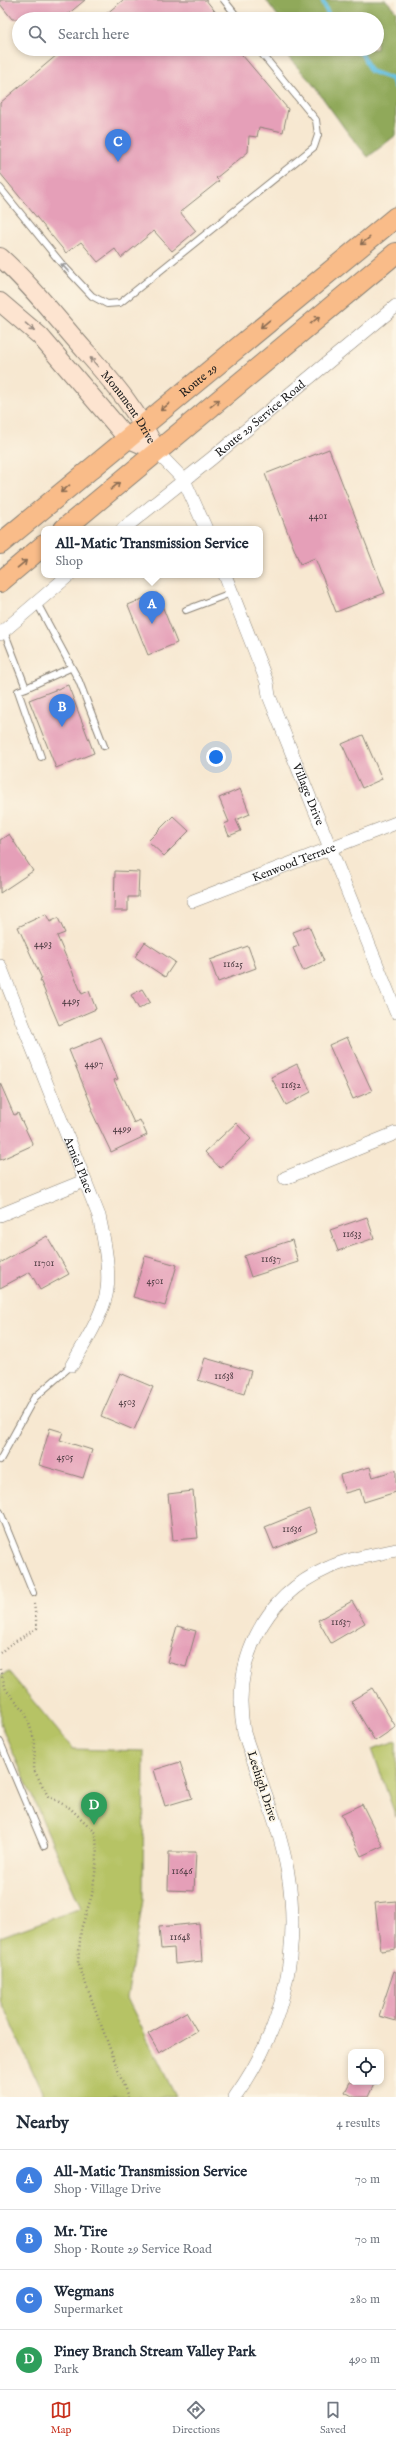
<!DOCTYPE html>
<html lang="en">
<head>
<meta charset="utf-8">
<style>
	:root { --surface:#fff; --page:#f6f6f7; --text:#1f2937; --muted:#747a83; --line:#e0e1e3; --accent:#c8321e }
	body { margin:0; font-family:"IM FELL English",serif; background:var(--page); color:var(--text) }
	.controls { position:absolute; right:12px; bottom:12px; display:grid; overflow:hidden; border-radius:8px; box-shadow:0 2px 6px #0003 }
	.controls button { width:36px; height:36px; display:grid; place-items:center; padding:0; border:0; border-bottom:1px solid var(--line); background:var(--surface); color:var(--text); font:20px sans-serif }
	.you { position:absolute; left:216px; top:757px; width:14px; height:14px; margin:-10px; border:3px solid #fff; border-radius:50%; background:#1a73e8; box-shadow:0 0 0 6px #1a73e833 }
	.badge { display:grid; place-items:center; width:26px; height:26px; border-radius:50%; background:var(--accent); color:#fff; font-size:13px; font-weight:700 }
	.pin { position:absolute; translate:-50% -33px; filter:drop-shadow(0 1px 2px #0008) }
	.pin::after { content:''; position:absolute; top:21px; width:14px; height:12px; background:inherit; clip-path:polygon(0 0,100% 0,50% 100%) }
	.popup { position:absolute; left:41px; top:526px; width:222px; height:52px; box-sizing:border-box; display:grid; place-content:center; border-radius:8px; background:var(--surface); filter:drop-shadow(0 1px 3px #0005); font-size:13px; white-space:nowrap; color:var(--muted) }
	.popup b { font-size:15px; color:var(--text) }
	.popup::after { content:''; position:absolute; left:50%; top:100%; margin-left:-8px; border:8px solid transparent; border-top-color:var(--surface) }
	.list { margin:0; padding:0; list-style:none }
	h2 { display:flex; justify-content:space-between; align-items:center; height:52px; margin:0; padding:0 16px; font-size:17px }
	h2 small { font-size:13px; font-weight:400; color:var(--muted) }
	.list li { display:grid; grid-template-columns:26px 1fr auto; gap:12px; align-items:center; box-sizing:border-box; height:60px; padding:0 16px; border-top:1px solid var(--line) }
	.list b { display:block; font-size:15px; white-space:nowrap }
	.list p { margin:0; font-size:13px; white-space:nowrap; color:var(--muted) }
	.list em { font-size:13px; font-style:normal; color:var(--muted) }
	.icon { flex:none; width:22px; height:22px; fill:none; stroke:currentColor; stroke-width:2; stroke-linecap:round; stroke-linejoin:round }
	.map { position:relative; flex:none; width:396px; height:2097px; overflow:hidden }
	.search { position:absolute; background:var(--surface); box-shadow:0 2px 6px #0003; left:12px; right:12px; top:12px; height:44px; display:flex; align-items:center; gap:10px; box-sizing:border-box; padding:0 14px; border-radius:22px; color:var(--muted); font-size:15px }
	.sheet { height:292px; background:var(--surface) }
	nav { display:flex; justify-content:space-around; align-items:center; box-sizing:border-box; height:56px; border-top:1px solid var(--line); background:var(--surface); font-size:11px; color:var(--muted) }
	nav a { display:grid; justify-items:center; gap:2px }
	nav .on { color:var(--accent) }
	.map>svg:first-child { display:block }
	.green { fill:#b6c365; stroke:#697040 }
	.forest { fill:#90a95a; stroke:#56623b }
	.lines { fill:none; stroke-linecap:round; stroke-linejoin:round }
	.stream { stroke:#66c1e4; stroke-width:4.5 }
	.building { fill:#e59fb8 }
	.service-casing { stroke:#8a8276; stroke-width:8 }
	.minor-casing { stroke:#8a8276; stroke-width:14 }
	.secondary-casing { stroke:#8a8276; stroke-width:20 }
	.primary-casing { stroke:#8a8276; stroke-width:22 }
	.path { stroke:#8a8276; stroke-width:2.5; stroke-dasharray:1 3; stroke-linecap:butt }
	.service { stroke:#fff; stroke-width:6 }
	.minor { stroke:#fff; stroke-width:13 }
	.secondary { stroke:#fde4d0; stroke-width:18 }
	.primary { stroke:#f9bc89; stroke-width:20 }
	.oneway { stroke:#8a6c52 }
	.oneway2 { stroke:#999 }
	.oneway3 { stroke:#988a7f }
	.labels { text-anchor:middle; dominant-baseline:central; stroke-width:3.5; stroke-linejoin:round; paint-order:stroke }
	.number-label { font-size:10px; fill:#4e3d43 }
	.street-label { font-size:12px; fill:#1c1c1c; stroke:#fcf5e5 }
</style>
</head>
<body>
<div class="map">
<svg width="396" height="2097" viewBox="0 0 396 2097">
	<rect width="100%" height="100%" fill="#fcf5e5"/>
	<filter id="ink" filterUnits="userSpaceOnUse"><feTurbulence type="fractalNoise" baseFrequency=".025" numOctaves="2"/><feDisplacementMap in="SourceGraphic" scale="8" xChannelSelector="R" yChannelSelector="G"/><feConvolveMatrix kernelMatrix="1 2 1 2 8 2 1 2 1" color-interpolation-filters="sRGB"/></filter>
	<filter id="wash" filterUnits="userSpaceOnUse"><feTurbulence type="fractalNoise" baseFrequency=".012" numOctaves="4" result="noise"/><feDisplacementMap in="SourceGraphic" scale="16" xChannelSelector="R" yChannelSelector="G"/><feGaussianBlur stdDeviation="0.9" result="paint"/><feColorMatrix in="noise" values="0 0 0 0 0 0 0 0 0 0 0 0 0 0 0 0 0 1.4 0 .05"/><feComposite in="paint" operator="in"/></filter>
	<g filter="url(#wash)">
		<rect width="100%" height="100%" fill="#f7e8d1"/>
		<!-- green -->
		<path class="green" d="M9 1672 73 1749 144 1751 143 1900 127 1998 176 2097H42V2092L0 1999V1937L81 1908 0 1723V1676Z
			M396 1741V1817L372 1749Z"/>
		<!-- forest -->
		<path class="forest" d="M266 0H386L396 11V135L368 157 348 133 311 82 288 57 287 49H377V19H280Z"/>
		<g class="lines">
			<!-- stream -->
			<path class="stream" d="M322 0 330 19
				M350 49 362 54 370 71 392 79 396 88"/>
		</g>
		<g id="blocks">
			<!-- building -->
			<path class="building" d="M0 0H85L62 19H12L0 4Z
				M123 0H206L221 19H100Z
				M64 49H237L288 109 283 132 259 127 257 137 249 136 248 152 216 178 219 181 180 212 196 231 172 251 154 231 121 258 115 249 98 262 81 242 66 253 0 173V103Z
				M329 449 385 593 336 612 315 558 300 564 265 474Z
				M157 593 177 643 148 655 128 605Z
				M68 685 94 753 56 768 29 700Z
				M363 735 382 779 362 788 342 744Z
				M240 789 250 814 236 820 241 831 229 836 224 824 229 822 219 798Z
				M173 816 189 831 164 856 148 841Z
				M9 834 33 871 0 893V840Z
				M115 871 139 872 138 897H128V911H114Z
				M46 914 50 922 58 918 65 933 57 936 82 994 89 991 96 1009 59 1025 40 980 42 979 18 927Z
				M309 926 324 961 303 971 293 948 299 946 293 932Z
				M145 942 175 962 165 977 135 957Z
				M248 946 256 968 218 982 210 960Z
				M142 989 150 1002 139 1009 131 995Z
				M101 1037 118 1079 114 1080 134 1123 140 1120 147 1135 111 1152 91 1110 93 1109 69 1050Z
				M347 1037 372 1091 353 1099 329 1045Z
				M297 1064 311 1092 286 1105 271 1077Z
				M0 1083 14 1115 18 1113 33 1145 0 1160Z
				M236 1123 251 1139 220 1168 205 1152Z
				M367 1217 374 1238 338 1251 330 1230Z
				M47 1236 69 1274 40 1290 30 1272 0 1288V1263Z
				M292 1240 298 1262 251 1277 244 1256Z
				M145 1256 177 1265 165 1306 133 1297Z
				M205 1358 251 1371 244 1394 198 1380Z
				M120 1373 153 1387 134 1430 101 1416Z
				M50 1428 63 1432 60 1440 92 1450 83 1478 39 1465Z
				M370 1467 373 1477 396 1470V1492L364 1502 360 1489 345 1493 340 1475Z
				M193 1491 198 1538 173 1540 168 1494Z
				M309 1509 318 1531 274 1549 265 1527Z
				M352 1601 365 1623 331 1643 318 1620Z
				M177 1626 196 1631 186 1667 167 1662Z
				M372 1688 396 1727 375 1741 351 1701Z
				M180 1762 192 1798 165 1806 154 1770Z
				M362 1804 383 1846 361 1856 341 1814Z
				M169 1852H196L194 1891 168 1890Z
				M396 1901V1949L381 1951 375 1903Z
				M199 1923 202 1961 175 1964 174 1948 161 1949 159 1927Z
				M394 1971 396 1972V2021L379 2016Z
				M186 2012 197 2031 159 2053 148 2034Z
				M350 2082H375L368 2097H354L345 2092Z"/>
		</g>
	</g>
	<g filter="url(#ink)">
		<use href="#blocks" fill-opacity="0" stroke="#8a8276" stroke-width="1"/>
		<g class="lines">
			<defs>
				<path id="service" d="M224 0 239 19
					M0 188 61 263 92 296 107 304 120 303 314 147 318 135 316 120 258 49
					M37 603 79 681 104 746
					M186 610 231 593
					M4 631 26 688 18 691 41 757
					M26 688 70 668
					M0 1460 34 1398 72 1365
					M0 1512 33 1593
					M0 1742 44 1846"/>
				<g id="minor">
					<path d="M156 451 184 480 206 529"/>
					<path id="s1" d="M123 529 211 459 396 306"/>
					<path id="s2" d="M225 575 267 682 269 696 396 1012"/>
					<path d="M0 634 69 575"/>
					<path id="s3" d="M193 901 396 823"/>
					<path id="s4" d="M0 966 99 1216C104 1239 112 1277 105 1299 98 1323 84 1344 72 1365"/>
					<path d="M285 1178 396 1133"/>
					<path d="M0 1215 84 1181"/>
					<path d="M235 2097C282 2032 301 1953 288 1874 280 1826 259 1779 244 1733 231 1663 262 1597 328 1568 349 1558 374 1555 396 1550"/>
				</g>
				<g id="secondary">
					<path id="s5" d="M0 257C27 281 50 310 74 338 105 374 137 407 156 451"/>
					<path d="M0 302 40 336 127 438 141 444"/>
				</g>
				<g id="primary">
					<path d="M64 529 396 253"/>
					<path id="s6" d="M0 544 396 217"/>
					<path d="M0 582 44 545"/>
				</g>
			</defs>
			<!-- service casing -->
			<use href="#service" class="service-casing"/>
			<!-- minor casing -->
			<use href="#minor" class="minor-casing"/>
			<!-- secondary casing -->
			<use href="#secondary" class="secondary-casing"/>
			<!-- primary casing -->
			<use href="#primary" class="primary-casing"/>
			<!-- path -->
			<path class="path" d="M0 1653 8 1646 37 1628 34 1603
				M0 1669 6 1690 25 1711 35 1742 34 1770 48 1796 70 1808 96 1833 97 1859 92 1895 81 1929 78 1963 128 2097"/>
			<!-- service -->
			<use href="#service" class="service"/>
			<!-- minor -->
			<use href="#minor" class="minor"/>
			<!-- secondary -->
			<use href="#secondary" class="secondary"/>
			<!-- primary -->
			<use href="#primary" class="primary"/>
		</g>
		<!-- one-way arrows -->
		<defs><path id="oneway-shaft" d="M-6 0H5M1.5-3L5.5 0L1.5 3" fill="none" stroke-width="1.6" stroke-linecap="round" stroke-linejoin="round"/></defs>
		<g class="oneway">
			<use href="#oneway-shaft" transform="translate(365 241) rotate(142)"/>
			<use href="#oneway-shaft" transform="translate(315 320) rotate(-39)"/>
			<use href="#oneway-shaft" transform="translate(265 324) rotate(140)"/>
			<use href="#oneway-shaft" transform="translate(215 403) rotate(-39)"/>
			<use href="#oneway-shaft" transform="translate(165 407) rotate(141)"/>
			<use href="#oneway-shaft" transform="translate(115 486) rotate(-40)"/>
			<use href="#oneway-shaft" transform="translate(65 489) rotate(140)"/>
			<use href="#oneway-shaft" transform="translate(22 564) rotate(-40)"/>
		</g>
		<use class="oneway2" href="#oneway-shaft" transform="translate(65 268) rotate(-133)"/>
		<g class="oneway3">
			<use href="#oneway-shaft" transform="translate(30 327) rotate(41)"/>
			<use href="#oneway-shaft" transform="translate(94 362) rotate(-130)"/>
		</g>
	</g>
	<g class="labels">
		<!-- number labels -->
		<g class="number-label">
			<text x="318" y="516">4401</text>
			<text x="43" y="944">4493</text>
			<text x="233" y="964">11625</text>
			<text x="71" y="1001">4495</text>
			<text x="94" y="1064">4497</text>
			<text x="291" y="1085">11632</text>
			<text x="122" y="1129">4499</text>
			<text x="352" y="1234">11633</text>
			<text x="271" y="1259">11637</text>
			<text x="44" y="1263">11701</text>
			<text x="155" y="1281">4501</text>
			<text x="224" y="1376">11638</text>
			<text x="127" y="1402">4503</text>
			<text x="65" y="1457">4505</text>
			<text x="292" y="1529">11636</text>
			<text x="341" y="1622">11637</text>
			<text x="182" y="1871">11646</text>
			<text x="180" y="1937">11648</text>
		</g>
		<!-- street labels -->
		<g class="street-label">
			<text stroke="none"><textPath href="#s6" startOffset="257">Route 29</textPath></text>
			<text stroke="none"><textPath href="#s5" startOffset="198">Monument Drive</textPath></text>
			<text stroke="none"><textPath href="#s1" startOffset="176">Route 29 Service Road</textPath></text>
			<text stroke="none"><textPath href="#s2" startOffset="235">Village Drive</textPath></text>
			<text stroke="none"><textPath href="#s3" startOffset="108">Kenwood Terrace</textPath></text>
			<text stroke="none"><textPath href="#s4" startOffset="214">Arniel Place</textPath></text>
			<text transform="translate(262 1786) rotate(72)">Leehigh Drive</text>
		</g>
	</g>
</svg>
<div class="controls">
<button><svg class="icon" aria-label="locate" viewBox="0 0 24 24"><circle cx="12" cy="12" r="6"/><path d="M12 2v4M12 18v4M2 12h4M18 12h4"/></svg></button>
</div>
<div class="you"></div>
<div class="pin badge" style="left:152px;top:624px;background:#3f7fe0">A</div>
<div class="popup"><b>All-Matic Transmission Service</b>Shop</div>
<div class="pin badge" style="left:62px;top:727px;background:#3f7fe0">B</div>
<div class="pin badge" style="left:118px;top:162px;background:#3f7fe0">C</div>
<div class="pin badge" style="left:94px;top:1825px;background:#2e9e5b">D</div>
<div class="search"><svg class="icon" aria-label="search" viewBox="0 0 24 24"><circle cx="10" cy="10" r="6"/><path d="M15 15l6 6"/></svg>Search here</div>
</div>
<section class="sheet">
<h2>Nearby<small>4 results</small></h2>
<ul class="list">
<li><span class="badge" style="background:#3f7fe0">A</span><div><b>All-Matic Transmission Service</b><p>Shop · Village Drive</p></div><em>70 m</em></li>
<li><span class="badge" style="background:#3f7fe0">B</span><div><b>Mr. Tire</b><p>Shop · Route 29 Service Road</p></div><em>70 m</em></li>
<li><span class="badge" style="background:#3f7fe0">C</span><div><b>Wegmans</b><p>Supermarket</p></div><em>280 m</em></li>
<li><span class="badge" style="background:#2e9e5b">D</span><div><b>Piney Branch Stream Valley Park</b><p>Park</p></div><em>490 m</em></li>
</ul>
</section>
<nav>
<a class="on"><svg class="icon" aria-label="map" viewBox="0 0 24 24"><path d="M3 6l6-2 6 2 6-2v14l-6 2-6-2-6 2zM9 4v14M15 6v14"/></svg>Map</a>
<a><svg class="icon" aria-label="directions" viewBox="0 0 24 24"><path d="M12 3l9 9-9 9-9-9zM9 14v-3h6M13 9l2 2-2 2"/></svg>Directions</a>
<a><svg class="icon" aria-label="saved" viewBox="0 0 24 24"><path d="M7 4h10v16l-5-4-5 4z"/></svg>Saved</a>
</nav>
</body>
</html>
